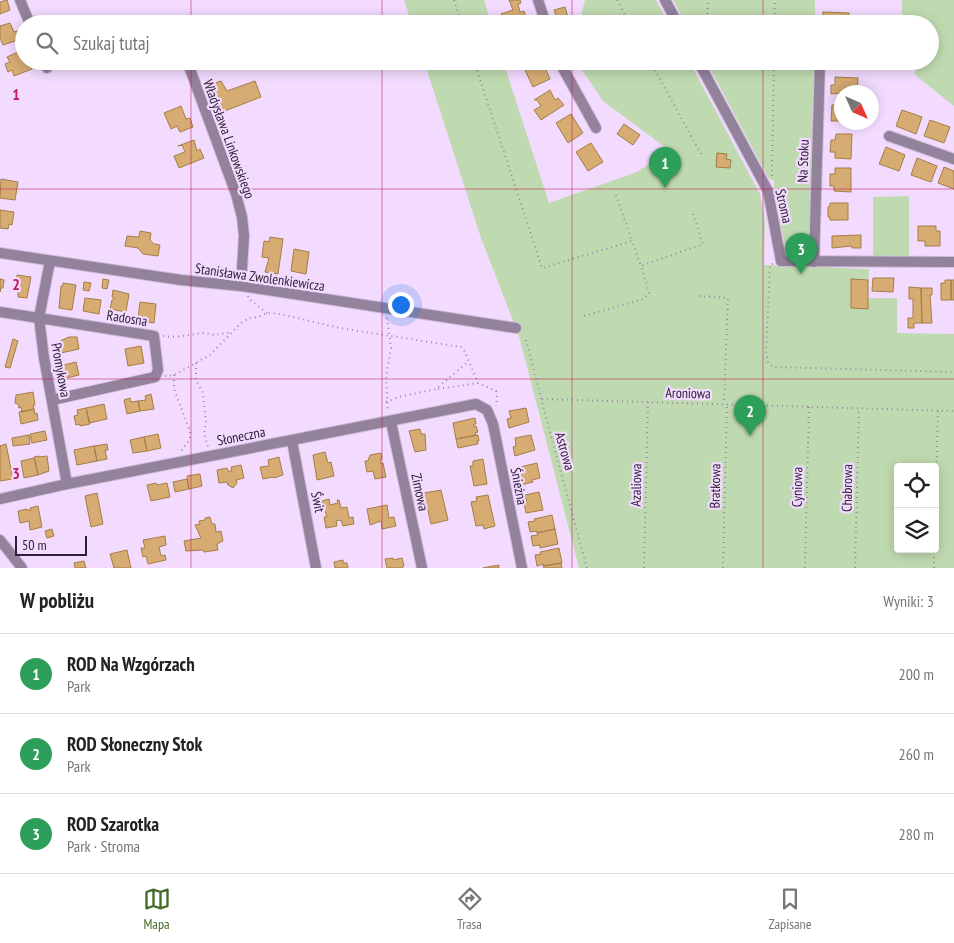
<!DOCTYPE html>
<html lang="pl">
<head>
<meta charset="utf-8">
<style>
	:root { --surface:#fff; --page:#f6f6f6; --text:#222; --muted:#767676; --line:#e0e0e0; --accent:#426b27 }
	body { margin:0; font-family:"PT Sans Narrow",sans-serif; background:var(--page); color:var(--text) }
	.controls { position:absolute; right:15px; bottom:15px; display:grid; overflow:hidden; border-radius:5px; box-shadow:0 2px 12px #0003 }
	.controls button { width:45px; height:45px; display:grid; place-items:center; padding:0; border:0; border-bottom:1px solid var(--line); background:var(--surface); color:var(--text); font:25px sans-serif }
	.compass { position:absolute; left:834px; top:85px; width:45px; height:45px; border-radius:50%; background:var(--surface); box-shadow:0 2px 12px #0003; rotate:135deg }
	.scale { position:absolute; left:15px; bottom:12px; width:72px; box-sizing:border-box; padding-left:5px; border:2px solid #302137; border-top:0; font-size:14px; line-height:18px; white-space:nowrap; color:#302137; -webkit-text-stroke:4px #f2dbfe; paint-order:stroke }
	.you { position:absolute; left:400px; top:304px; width:18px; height:18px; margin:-12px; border:4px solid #fff; border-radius:50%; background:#1a73e8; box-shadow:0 0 0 8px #1a73e833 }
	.badge { display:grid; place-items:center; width:32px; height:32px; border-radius:50%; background:var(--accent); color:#fff; font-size:16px; font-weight:700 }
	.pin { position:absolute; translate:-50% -41px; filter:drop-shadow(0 1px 2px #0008) }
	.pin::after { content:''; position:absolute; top:26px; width:18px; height:15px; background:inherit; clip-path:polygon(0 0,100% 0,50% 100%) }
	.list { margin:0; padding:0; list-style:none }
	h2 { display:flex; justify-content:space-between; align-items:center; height:65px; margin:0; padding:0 20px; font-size:21px }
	h2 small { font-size:16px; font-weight:400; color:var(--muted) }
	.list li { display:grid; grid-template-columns:32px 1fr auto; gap:15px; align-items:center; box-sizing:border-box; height:80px; padding:0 20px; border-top:1px solid var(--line) }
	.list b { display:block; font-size:19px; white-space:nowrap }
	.list p { margin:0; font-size:16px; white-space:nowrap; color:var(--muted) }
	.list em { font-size:16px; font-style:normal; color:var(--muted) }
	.icon { flex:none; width:28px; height:28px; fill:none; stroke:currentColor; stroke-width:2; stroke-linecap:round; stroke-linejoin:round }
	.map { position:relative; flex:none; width:954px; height:568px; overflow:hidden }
	.search { position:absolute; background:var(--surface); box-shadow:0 2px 12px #0003; left:15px; right:15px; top:15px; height:55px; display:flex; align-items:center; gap:12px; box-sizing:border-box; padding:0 18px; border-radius:28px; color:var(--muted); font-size:19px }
	.sheet { height:305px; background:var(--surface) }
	nav { display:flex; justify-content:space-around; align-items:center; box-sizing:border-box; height:70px; border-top:1px solid var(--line); background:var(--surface); font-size:14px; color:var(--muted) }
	nav a { display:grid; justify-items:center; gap:2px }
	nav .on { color:var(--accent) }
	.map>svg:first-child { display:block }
	.green { fill:#bfdab0; fill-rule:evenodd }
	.building { fill:#d6ac73; stroke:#a57d45 }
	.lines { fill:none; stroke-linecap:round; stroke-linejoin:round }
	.minor-casing { stroke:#cfbada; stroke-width:12 }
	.path { stroke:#9b88a5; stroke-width:2; stroke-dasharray:1 4; stroke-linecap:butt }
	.minor { stroke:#93829b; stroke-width:10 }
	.grid { fill:none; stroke:#c2185b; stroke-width:1; stroke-opacity:0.55 }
	.labels { text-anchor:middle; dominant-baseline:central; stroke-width:4.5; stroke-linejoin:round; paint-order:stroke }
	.street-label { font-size:14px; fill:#302137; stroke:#f2dbfe }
	.grid-label { font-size:16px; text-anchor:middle; font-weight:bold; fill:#c2185b; stroke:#f2dbfe; stroke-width:4.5; stroke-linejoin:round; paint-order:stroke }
</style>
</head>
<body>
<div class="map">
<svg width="954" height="568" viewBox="0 0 954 568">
	<rect width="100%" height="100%" fill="#f2dbfe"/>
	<!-- green -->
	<path class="green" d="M404 0H484L491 24H412Z
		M585 0H656L669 24H579Z
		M673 0H815V24H686Z
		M902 0H954V106L914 74 920 61H930V24H902Z
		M424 61H503L549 203 637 172 669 150 603 101 576 61H689L760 194 765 221 764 265 869 269 868 298H897V333L954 334V568H579L519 336 481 238ZM898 467H935V549H898Z
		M706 61H814L809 254 786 250 774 194V180L769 179Z
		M909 196V257H873V197Z"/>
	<!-- building -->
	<path class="building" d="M7 0 10 10 0 14V2Z
		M509 0H520L521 3 518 4 520 12 524 11 526 17 508 24H497L495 17 497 20 503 18 501 14 513 10Z
		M565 7 570 24H559L554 10Z
		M823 12 849 13 848 24H822Z
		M10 23 14 32 18 31 21 39 3 45 0 38V26Z
		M18 52 23 62 29 61 32 69 14 76 12 70 8 72 5 64 10 62 7 57Z
		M533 61H542L550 79 533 87 523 66Z
		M854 61H878V67L854 66Z
		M835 77 858 78 857 92 831 94V85H835Z
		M221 81 227 91 255 81 261 97 222 112 212 84Z
		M550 90 555 100 558 98 564 105 541 120 534 110 541 106 537 100H534Z
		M832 105H842V121H831Z
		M181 106 186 119 190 118 193 127 180 132 177 126 171 129 164 113Z
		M902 110 922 117 916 134 896 126Z
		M571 114 583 133 568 143 556 123Z
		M930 120 950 127 944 143 924 136Z
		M624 124 640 135 633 145 617 134Z
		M836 134H852L851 159 835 158V152H830L831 140H835Z
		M194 140 197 151 200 149 204 158 179 168 174 156 185 152 182 145 178 146Z
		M591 143 603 162 588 171 576 152Z
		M886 147 905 155 899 171 879 164Z
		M717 153 727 154 726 159 731 160 730 168 716 167Z
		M917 158 937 166 931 182 911 175Z
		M944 167 954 171V189L938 183Z
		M835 168H851V192L834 191V186H830V174H835Z
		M1 179 18 182 15 200 0 198Z
		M830 203H848V220H830V217H828V207L830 206Z
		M0 210 14 212 12 225 9 224 8 229 0 228Z
		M918 226H936V231H940V246H925V241H918Z
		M140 231 151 233 150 240 154 244 160 245 158 256 143 254 138 248 125 246 127 236 139 237Z
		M861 235V248H852V246L832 248V236Z
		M270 237 283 239 278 274 265 272 269 258 262 257 264 241 269 242Z
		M294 249 309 252 306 274 291 271Z
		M17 275 31 277 27 298 18 297V292L15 291Z
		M873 278H894L893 292 872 291Z
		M0 279 4 280 3 288H1L0 292Z
		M103 279 109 280 107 289 102 288Z
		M851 279 868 280V309L851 308Z
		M945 280H951V300H941V283H945Z
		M951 280H954V300H951Z
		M84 282 91 283 89 291 83 290Z
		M63 283 76 285 72 310 59 308 61 286H63Z
		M909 287 921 288 922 323H914V328H908V318H913V299H909Z
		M921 288H932V295H930L932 323H922Z
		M113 290 129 294 126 312 110 309 112 300H113L114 298 112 297Z
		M85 298 101 300 99 314 83 311Z
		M140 302 156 304 154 323 142 321V319L138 318Z
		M69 337H77L79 349 61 353 60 341Z
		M13 339 18 341 10 368 5 367Z
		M141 346 144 363 128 366 125 349Z
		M76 362 79 375 62 379 60 366Z
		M33 392 35 405H33L34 409 22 412 21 407 19 408 18 404 15 403 16 395Z
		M151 394 154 409 140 411 138 401 146 400 145 396Z
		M130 398 131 402 138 401 140 411 127 414 124 400Z
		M104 404 107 419 89 423 86 408Z
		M86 408 90 424 80 426V424L76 425 74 416 78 415 77 410Z
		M526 408 529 422 509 428 507 419 511 418 509 411Z
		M34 409 35 414 37 413 38 420 21 424 19 412Z
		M475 418 476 424H474V427L476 426 478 432 475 433 476 435 456 439 453 423Z
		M420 429 421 434H425L426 450 415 452 409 431Z
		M45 431 47 440 32 443 30 434Z
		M158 434 161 448 147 451 144 437Z
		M29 435 30 444 13 446 12 438Z
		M478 435 479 441H477L478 444 458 448 456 439Z
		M531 435 535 450 515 456 513 447 516 446 515 438Z
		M144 437 147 451 133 453 130 440Z
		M6 444 13 479 0 481V446Z
		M107 444 108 450H105L107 459 97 461 94 446Z
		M94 446 97 461 77 465 74 450Z
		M325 452 328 463 331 462 334 476 317 480 313 455Z
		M381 453 382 459H380L381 464 383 463 386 477 375 479 373 471 367 472 365 461H368L370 455Z
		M39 456V457L47 456 49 471 38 475 34 457Z
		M279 457 283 475 274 478 273 477 263 479 260 467 269 466 268 460Z
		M34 458 38 475 24 478 21 461Z
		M483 459 487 484 474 486 470 466H473V461Z
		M537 463 540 478 532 480 533 482 521 485 519 475H522L520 467Z
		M241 465 244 478 236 480 237 483 233 488 228 485 227 482 219 483 217 470 227 468 228 471H232L231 467Z
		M200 474 202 486 189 489 187 476Z
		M187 479 189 489 175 492 173 482Z
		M156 483 157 485 167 483 170 497 151 501 147 485Z
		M441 490 448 520 431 524 424 493Z
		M539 492 543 510 526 513 524 503H527L525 495Z
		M97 493 103 524 91 527 85 496Z
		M488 495 495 526 484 529 483 525 476 526 471 502 477 501 476 497Z
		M329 499 330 505 338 503 337 500H339L341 508 347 507 349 518 353 517 354 524 343 526 341 520 336 521 337 526 326 528 324 517H327L322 501Z
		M387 505 389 518 394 517 396 526 382 529 381 521 370 525 367 509Z
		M38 506 42 527 30 530 29 521 20 523 18 511 27 509V510H31L30 508Z
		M552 515 555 529 537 533V531L530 532 528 522 535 521 534 519Z
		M210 517 212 524H215L216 532 221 531 223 541 217 544 218 550 204 552 203 550 186 551 184 541 201 538 195 525 200 524 199 521 205 520V518Z
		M52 529 54 536 47 538 45 531Z
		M555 529 558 544 540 548V545L533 546 531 536 538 535 537 533Z
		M165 536 166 545 159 547 161 556 165 555 166 560 148 564 146 556 143 557 141 548H145L143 540Z
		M559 548 562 563 543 566 544 564 537 566 535 555 541 554 540 552Z
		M127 550 131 568H114L110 554Z
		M393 558V560L402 558 404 566 402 568H387L385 559Z
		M343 560V563H347L348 568H335L334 562Z
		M84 561 86 568H75L74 563Z
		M561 563 562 568H544L543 566Z
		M499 565V568H483L493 566Z"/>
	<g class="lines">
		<defs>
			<path id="minor" d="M20 0 30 24
				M538 0 546 24
				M665 0 678 24
				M44 61 47 68
				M187 61 236 194 242 217 244 236 241 286
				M559 61 596 128
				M698 61 768 191 781 261 954 262
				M889 136 954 159
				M0 253 181 280 241 286 516 328
				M50 261 39 318 44 358 67 484
				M814 262 820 61
				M0 312 154 336 158 370 155 377 52 400
				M391 422 422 568
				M292 441 316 568
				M0 499 67 484 476 404 487 410 493 424 522 568
				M0 540 22 568"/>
		</defs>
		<!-- minor casing -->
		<use href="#minor" class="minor-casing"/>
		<!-- path -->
		<path class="path" d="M454 0 462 24
			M617 0 630 24
			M707 24 708 0
			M774 24 775 0
			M474 61 542 268 632 241 641 266 703 244 692 211
			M650 61 701 154
			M772 176 774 61
			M616 195 632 241
			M773 264 770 265 766 353 768 362 773 367 954 372
			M248 296 249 299 267 313
			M699 296 728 298 724 404
			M584 316 644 299 649 293 641 266
			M387 318 391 348 386 377 388 412
			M163 336 176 337 203 333 215 335 232 332
			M526 340 548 425 587 568
			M196 363V380L203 393 206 423 204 433 208 447
			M174 375V388L178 400 190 431V439L181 451
			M165 376 174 375 210 355 241 323 249 318 259 317 267 313 280 314 340 328 461 347 464 350 478 383 496 391 497 398 496 406
			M438 389 478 383
			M542 399 954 411
			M386 402 399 397 436 389 469 361
			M935 517 938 410
			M644 568 648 402
			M723 568 727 404
			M805 568 809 407
			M855 568 859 409
			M934 568V549"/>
		<!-- minor -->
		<use href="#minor" class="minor"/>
	</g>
	<!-- grid -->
	<path class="grid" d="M191 0V24M382 0V24M572 0V24M763 0V24M191 61V568M382 61V568M572 61V568M763 61V568M0 189H954M0 379H954"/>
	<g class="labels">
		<!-- street labels -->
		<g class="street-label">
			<text transform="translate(229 139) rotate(70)">Władysława Linkowskiego</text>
			<text transform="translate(803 161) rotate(-88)">Na Stoku</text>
			<text transform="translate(784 206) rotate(77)">Stroma</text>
			<text transform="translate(260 277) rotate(8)">Stanisława Zwolenkiewicza</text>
			<text transform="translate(127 318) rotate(9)">Radosna</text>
			<text transform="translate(61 370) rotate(80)">Promykowa</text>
			<text transform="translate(688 393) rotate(1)">Aroniowa</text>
			<text transform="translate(241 436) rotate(-11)">Słoneczna</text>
			<text transform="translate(565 451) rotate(74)">Astrowa</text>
			<text transform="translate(636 485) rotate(-89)">Azaliowa</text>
			<text transform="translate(519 486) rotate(79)">Śnieżna</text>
			<text transform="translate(715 486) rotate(-89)">Bratkowa</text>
			<text transform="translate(797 487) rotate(-89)">Cyniowa</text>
			<text transform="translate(847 488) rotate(-89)">Chabrowa</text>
			<text transform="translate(420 492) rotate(78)">Zimowa</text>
			<text transform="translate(318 502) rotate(79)">Świt</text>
		</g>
	</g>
	<g class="grid-label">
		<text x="16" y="100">1</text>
		<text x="16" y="290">2</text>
		<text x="16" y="479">3</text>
	</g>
</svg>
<div class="controls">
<button><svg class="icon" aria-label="locate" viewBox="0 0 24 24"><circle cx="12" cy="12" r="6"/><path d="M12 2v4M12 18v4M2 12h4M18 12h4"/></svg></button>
<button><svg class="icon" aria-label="layers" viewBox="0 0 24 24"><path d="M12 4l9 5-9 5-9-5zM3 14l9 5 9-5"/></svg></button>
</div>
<svg class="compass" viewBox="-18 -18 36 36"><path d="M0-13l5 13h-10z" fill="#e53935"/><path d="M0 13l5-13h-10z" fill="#767676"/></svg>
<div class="scale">50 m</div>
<div class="you"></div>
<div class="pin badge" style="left:665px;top:188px;background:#2e9e5b">1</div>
<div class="pin badge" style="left:750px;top:436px;background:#2e9e5b">2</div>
<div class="pin badge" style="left:801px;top:274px;background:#2e9e5b">3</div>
<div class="search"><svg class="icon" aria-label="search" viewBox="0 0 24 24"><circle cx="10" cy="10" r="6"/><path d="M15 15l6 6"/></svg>Szukaj tutaj</div>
</div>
<section class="sheet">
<h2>W pobliżu<small>Wyniki: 3</small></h2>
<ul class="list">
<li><span class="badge" style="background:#2e9e5b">1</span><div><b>ROD Na Wzgórzach</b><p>Park</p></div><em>200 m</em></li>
<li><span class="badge" style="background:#2e9e5b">2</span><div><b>ROD Słoneczny Stok</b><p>Park</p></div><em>260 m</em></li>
<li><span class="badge" style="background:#2e9e5b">3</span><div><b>ROD Szarotka</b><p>Park · Stroma</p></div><em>280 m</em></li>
</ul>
</section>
<nav>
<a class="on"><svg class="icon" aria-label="map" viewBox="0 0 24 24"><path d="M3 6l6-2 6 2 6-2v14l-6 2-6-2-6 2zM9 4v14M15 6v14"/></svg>Mapa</a>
<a><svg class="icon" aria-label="directions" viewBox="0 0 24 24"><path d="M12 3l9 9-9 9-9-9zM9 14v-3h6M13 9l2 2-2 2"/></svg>Trasa</a>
<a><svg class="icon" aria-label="saved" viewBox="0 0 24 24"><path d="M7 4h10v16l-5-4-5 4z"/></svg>Zapisane</a>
</nav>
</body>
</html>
